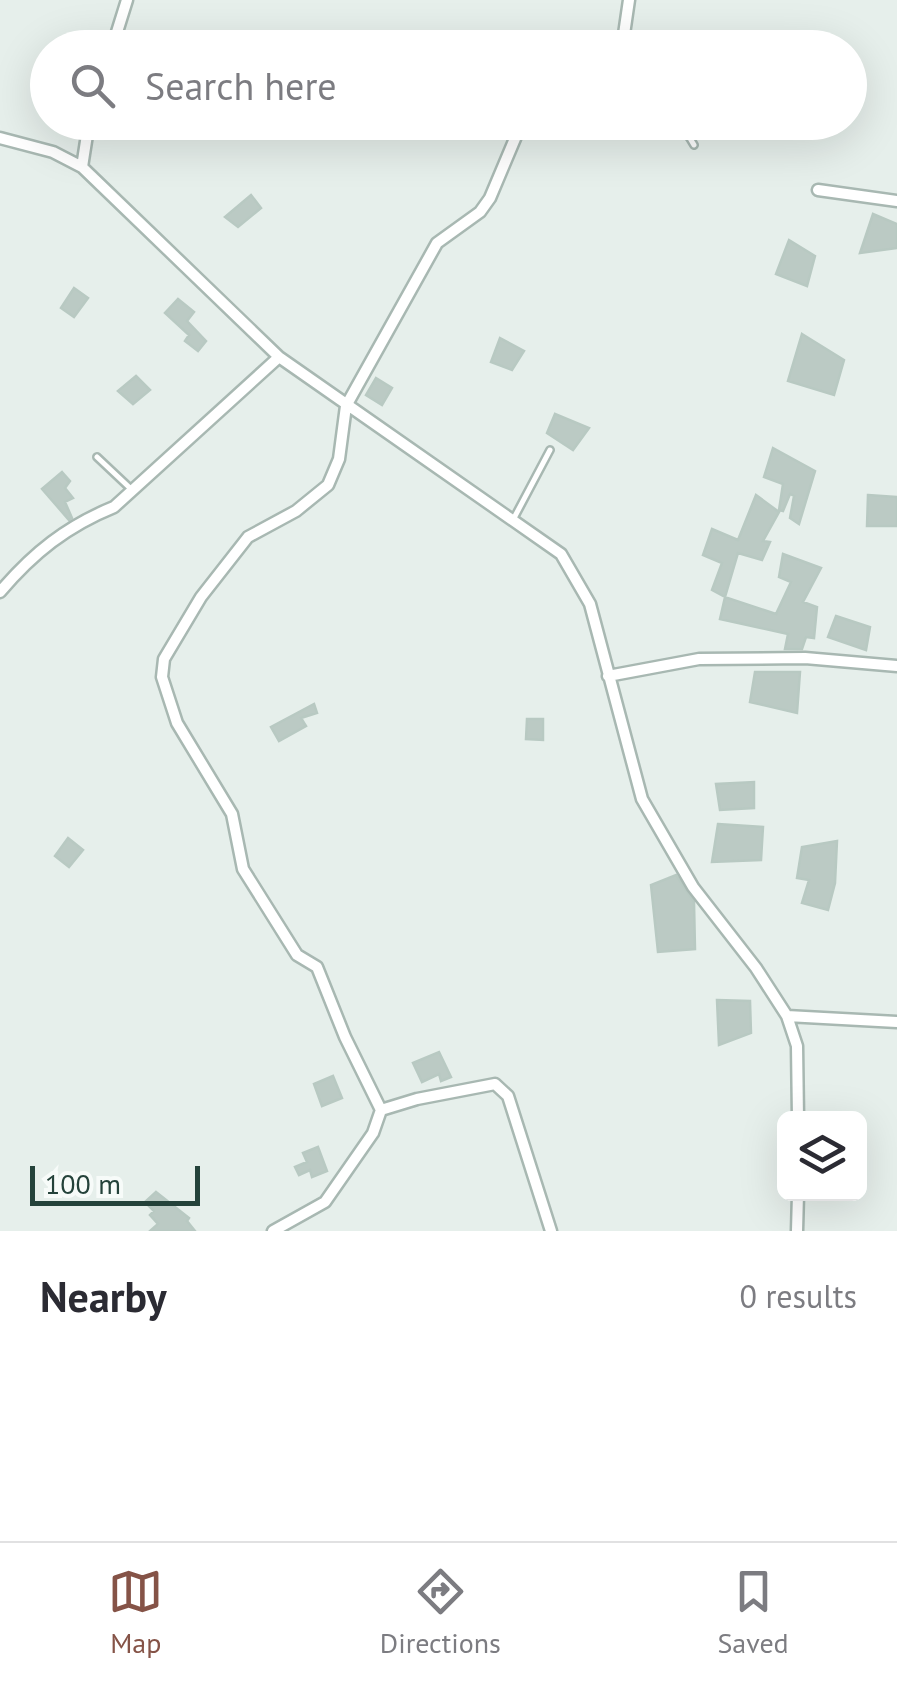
<!DOCTYPE html>
<html lang="en">
<head>
<meta charset="utf-8">
<style>
	:root { --surface:#fff; --page:#f7f7f7; --text:#2b2b33; --muted:#7c7c81; --line:#e1e1e2; --accent:#855347 }
	body { margin:0; font-family:"PT Sans",sans-serif; background:var(--page); color:var(--text) }
	.controls { position:absolute; right:30px; bottom:30px; display:grid; overflow:hidden; border-radius:15px; box-shadow:0 10px 40px #0002 }
	.controls button { width:90px; height:90px; display:grid; place-items:center; padding:0; border:0; border-bottom:2px solid var(--line); background:var(--surface); color:var(--text); font:50px sans-serif }
	.scale { position:absolute; left:30px; bottom:25px; width:170px; box-sizing:border-box; padding-left:10px; border:5px solid #24423a; border-top:0; font-size:28px; line-height:35px; white-space:nowrap; color:#24423a; -webkit-text-stroke:8px #f7fbf9; paint-order:stroke }
	.list { margin:0; padding:0; list-style:none }
	h2 { display:flex; justify-content:space-between; align-items:center; height:130px; margin:0; padding:0 40px; font-size:42px }
	h2 small { font-size:32px; font-weight:400; color:var(--muted) }
	.icon { flex:none; width:55px; height:55px; fill:none; stroke:currentColor; stroke-width:2; stroke-linecap:round; stroke-linejoin:round }
	.map { position:relative; flex:none; width:897px; height:1231px; overflow:hidden }
	.search { position:absolute; background:var(--surface); box-shadow:0 10px 40px #0002; left:30px; right:30px; top:30px; height:110px; display:flex; align-items:center; gap:25px; box-sizing:border-box; padding:0 35px; border-radius:55px; color:var(--muted); font-size:38px }
	.sheet { height:310px; background:var(--surface) }
	nav { display:flex; justify-content:space-around; align-items:center; box-sizing:border-box; height:140px; border-top:2px solid var(--line); background:var(--surface); font-size:28px; color:var(--muted) }
	nav a { display:grid; justify-items:center; gap:5px }
	nav .on { color:var(--accent) }
	.map>svg:first-child { display:block }
	.building { fill:#bbcac4; stroke:#b8c9c2; stroke-width:2.5 }
	.lines { fill:none; stroke-linecap:round; stroke-linejoin:round }
	.service-casing { stroke:#a8b8b2; stroke-width:10 }
	.minor-casing { stroke:#a8b8b2; stroke-width:15 }
	.service { stroke:#fff; stroke-width:5 }
	.minor { stroke:#fff; stroke-width:10 }
</style>
</head>
<body>
<div class="map">
<svg width="897" height="1231" viewBox="0 0 897 1231">
	<rect width="100%" height="100%" fill="#e6efeb"/>
	<!-- building -->
	<path class="building" d="M251 195 261 208 238 227 225 217Z
		M873 214 897 224V248L860 253Z
		M789 240 815 256 807 286 776 274Z
		M74 288 88 298 74 317 61 308Z
		M178 299 194 312 187 321 206 341 198 351 185 341 189 335 165 313Z
		M802 334 844 360 834 395 788 381Z
		M500 338 524 351 512 370 491 362Z
		M136 376 150 390 133 404 118 391Z
		M376 378 392 388 382 405 366 395Z
		M555 414 589 428 573 450 547 433Z
		M773 448 815 471 799 524 790 518 794 496 790 494 783 511 779 510 783 484 764 477Z
		M62 472 70 481 65 488 73 498 65 502 72 518 69 520 42 489Z
		M756 495 779 512 763 541 770 542 762 560 738 553 725 597 712 590 722 563 703 555 712 529 738 540Z
		M868 495 897 497V526H867Z
		M783 554 821 568 803 602 817 607 814 638 806 637 802 649H785L788 634 720 619 725 597 776 614 791 582 779 577Z
		M836 616 870 627 866 650 828 637Z
		M755 672H800L797 713 750 702Z
		M314 704 317 713 301 718 306 726 279 741 271 727Z
		M527 719H543V740L526 739Z
		M754 782V808L720 810 716 784Z
		M718 824 763 827 761 860 712 862Z
		M68 838 83 850 69 867 55 856Z
		M837 841 835 883 828 910 802 903 809 880 797 878 802 847Z
		M676 875 694 902 695 949 658 952 651 885Z
		M717 1000 750 1001 751 1033 719 1045Z
		M439 1052 451 1077 441 1081 439 1074 422 1082 413 1063Z
		M333 1076 342 1098 322 1106 314 1084Z
		M318 1147 327 1171 312 1177 310 1170 299 1175 295 1167 307 1162 303 1153Z
		M156 1192 189 1218 187 1221 195 1231H150L158 1224 150 1215 154 1211 145 1202Z"/>
	<g class="lines">
		<defs>
			<path id="service" d="M601 122C609 125 618 128 626 129 656 130 677 112 694 145
				M97 457 131 489
				M514 518 550 450"/>
			<path id="minor" d="M112 48 127 0
				M622 48 629 0
				M0 138 53 152 82 167 279 357 561 554 590 604 642 799 693 887 756 968 787 1016 797 1046 798 1118
				M82 167 89 122
				M818 190 897 201
				M0 592C33 553 67 526 114 507L279 357
				M608 676 699 659 805 658 897 666
				M787 1016 897 1022
				M381 1110 417 1099 495 1084 508 1096 551 1231
				M273 1231 325 1202 373 1133 381 1110 345 1037 317 967 297 955 243 869 232 814 177 723 162 677 164 659 201 597 248 537 296 511 328 485 339 459 346 406 437 243 480 212 490 198 522 122
				M797 1231 798 1194"/>
		</defs>
		<!-- service casing -->
		<use href="#service" class="service-casing"/>
		<!-- minor casing -->
		<use href="#minor" class="minor-casing"/>
		<!-- service -->
		<use href="#service" class="service"/>
		<!-- minor -->
		<use href="#minor" class="minor"/>
	</g>
</svg>
<div class="controls">
<button><svg class="icon" aria-label="layers" viewBox="0 0 24 24"><path d="M12 4l9 5-9 5-9-5zM3 14l9 5 9-5"/></svg></button>
</div>
<div class="scale">100 m</div>
<div class="search"><svg class="icon" aria-label="search" viewBox="0 0 24 24"><circle cx="10" cy="10" r="6"/><path d="M15 15l6 6"/></svg>Search here</div>
</div>
<section class="sheet">
<h2>Nearby<small>0 results</small></h2>
<ul class="list">
</ul>
</section>
<nav>
<a class="on"><svg class="icon" aria-label="map" viewBox="0 0 24 24"><path d="M3 6l6-2 6 2 6-2v14l-6 2-6-2-6 2zM9 4v14M15 6v14"/></svg>Map</a>
<a><svg class="icon" aria-label="directions" viewBox="0 0 24 24"><path d="M12 3l9 9-9 9-9-9zM9 14v-3h6M13 9l2 2-2 2"/></svg>Directions</a>
<a><svg class="icon" aria-label="saved" viewBox="0 0 24 24"><path d="M7 4h10v16l-5-4-5 4z"/></svg>Saved</a>
</nav>
</body>
</html>
